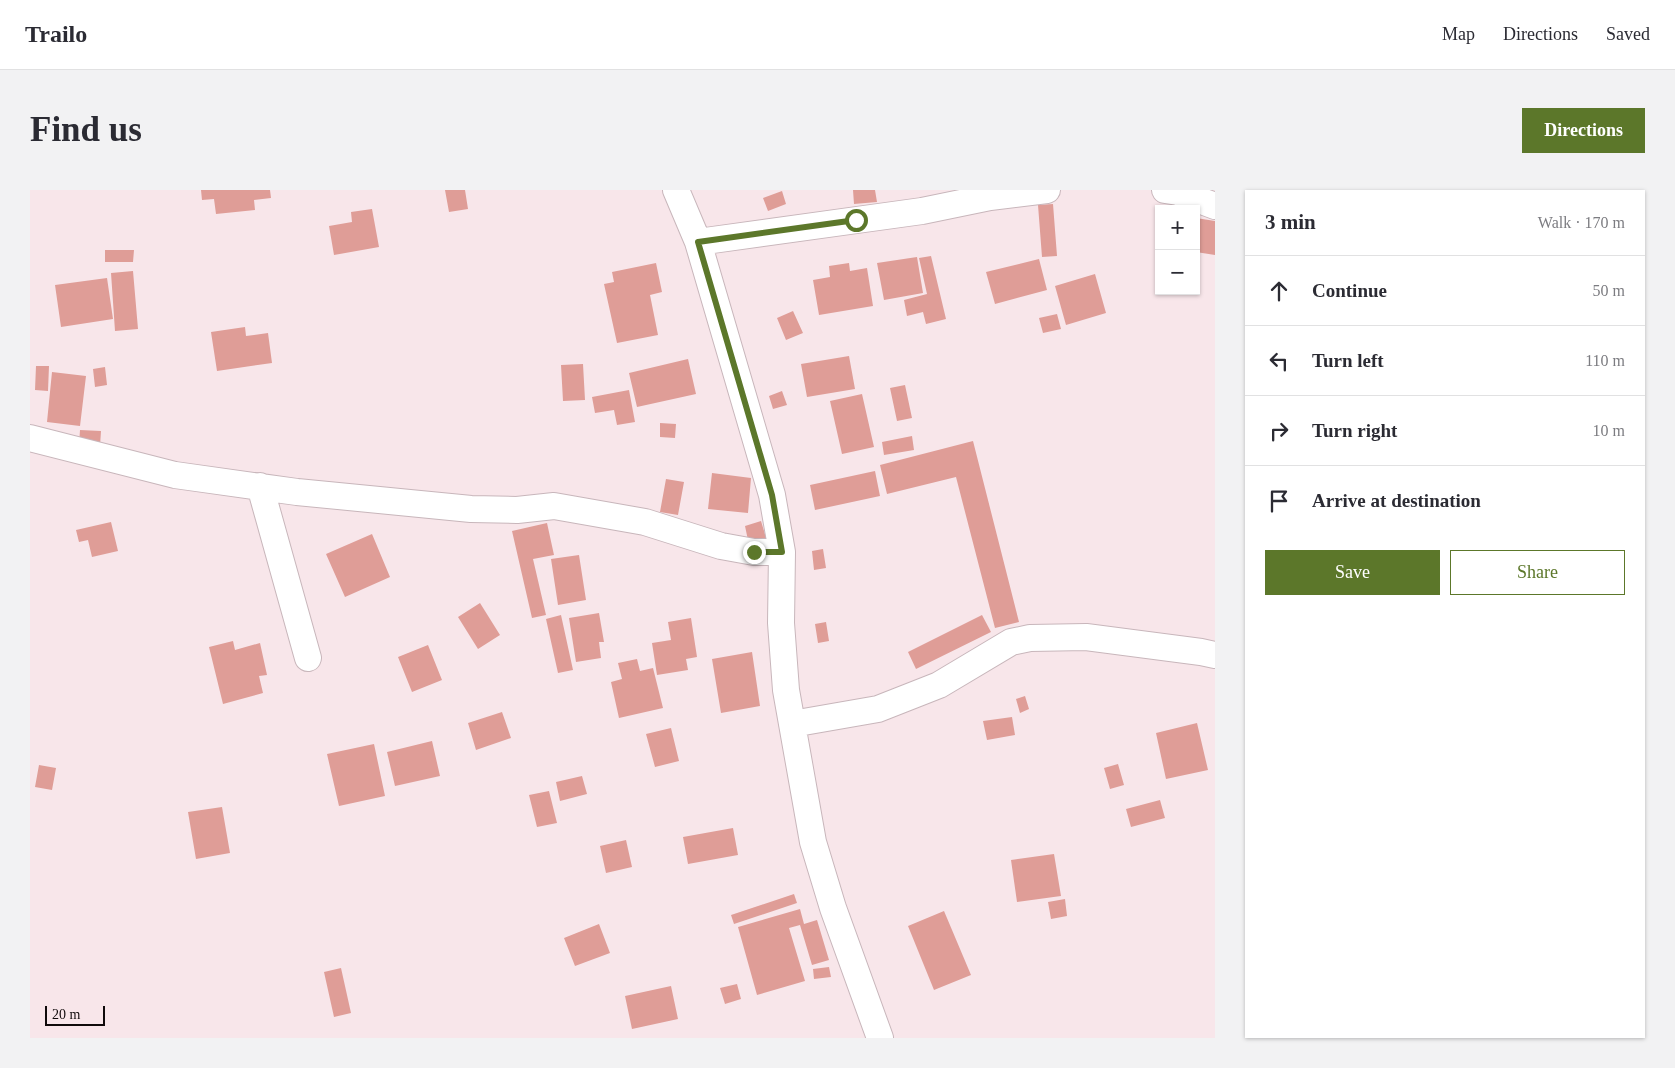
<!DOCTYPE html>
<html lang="en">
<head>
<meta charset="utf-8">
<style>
	:root { --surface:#fff; --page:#f2f2f3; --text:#2b2b33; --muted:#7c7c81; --line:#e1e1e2; --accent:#5c772a }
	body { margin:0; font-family:Georgia,serif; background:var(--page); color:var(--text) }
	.controls { position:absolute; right:15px; top:15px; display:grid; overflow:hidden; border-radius:0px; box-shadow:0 1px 4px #0004 }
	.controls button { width:45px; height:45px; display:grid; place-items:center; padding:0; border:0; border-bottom:1px solid var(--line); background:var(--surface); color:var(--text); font:25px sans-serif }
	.scale { position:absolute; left:15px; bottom:12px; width:60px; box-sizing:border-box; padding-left:5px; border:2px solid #100a0b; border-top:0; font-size:14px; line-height:18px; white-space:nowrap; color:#100a0b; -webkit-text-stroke:4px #f8e6ea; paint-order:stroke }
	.stop { position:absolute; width:15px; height:15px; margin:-11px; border:4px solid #5c772a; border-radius:50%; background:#fff }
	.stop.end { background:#5c772a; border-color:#fff; box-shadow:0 1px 5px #0008 }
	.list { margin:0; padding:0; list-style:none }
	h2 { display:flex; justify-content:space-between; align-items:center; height:65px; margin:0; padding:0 20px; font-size:21px }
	h2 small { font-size:16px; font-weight:400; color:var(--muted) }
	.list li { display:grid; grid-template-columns:32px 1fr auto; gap:15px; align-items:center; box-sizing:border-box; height:70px; padding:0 20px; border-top:1px solid var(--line) }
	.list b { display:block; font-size:19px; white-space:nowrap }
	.list em { font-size:16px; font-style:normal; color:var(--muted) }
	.actions { display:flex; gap:10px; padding:15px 20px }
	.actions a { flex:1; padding:11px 0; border:1px solid var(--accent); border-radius:0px; text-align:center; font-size:18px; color:var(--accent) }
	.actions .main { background:var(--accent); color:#fff }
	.icon { flex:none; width:28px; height:28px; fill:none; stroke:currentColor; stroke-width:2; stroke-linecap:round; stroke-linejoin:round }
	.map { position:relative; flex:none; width:1185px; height:848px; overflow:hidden; border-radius:0px }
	header { display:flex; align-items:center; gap:30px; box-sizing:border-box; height:70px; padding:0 25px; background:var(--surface); border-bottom:1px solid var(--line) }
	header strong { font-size:24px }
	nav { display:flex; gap:28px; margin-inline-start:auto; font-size:18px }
	.intro { display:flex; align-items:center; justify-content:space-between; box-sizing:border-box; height:120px; padding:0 30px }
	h1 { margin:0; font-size:35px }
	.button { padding:12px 22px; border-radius:0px; background:var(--accent); color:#fff; font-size:18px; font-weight:700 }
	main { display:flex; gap:30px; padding:0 30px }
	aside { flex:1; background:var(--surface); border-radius:0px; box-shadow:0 1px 4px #0004 }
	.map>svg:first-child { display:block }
	.building { fill:#df9d97 }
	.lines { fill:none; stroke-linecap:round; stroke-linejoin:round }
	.minor-casing { stroke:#c8b6bb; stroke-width:28 }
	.minor { stroke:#fff; stroke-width:26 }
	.route { stroke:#5c772a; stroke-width:6 }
</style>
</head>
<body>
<header>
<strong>Trailo</strong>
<nav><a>Map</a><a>Directions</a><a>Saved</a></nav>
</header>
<div class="intro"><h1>Find us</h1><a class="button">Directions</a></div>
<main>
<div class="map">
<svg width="1185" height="848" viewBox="0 0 1185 848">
	<rect width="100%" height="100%" fill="#f8e6ea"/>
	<!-- building -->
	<path class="building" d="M171 0H240L241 8 224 10 225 20 186 24 184 9 172 10Z
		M415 0H435L438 19 419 22Z
		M823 0H845L847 12 824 14Z
		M752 1 756 14 738 21 733 8Z
		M1023 14 1027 66 1012 67 1008 15Z
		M342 19 349 57 304 65 299 36 322 32 321 22Z
		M1166 28 1185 31V65L1166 62Z
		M75 60H104L103 72H75Z
		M901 66 916 129 896 134 893 122 877 126 874 110 897 104 889 68Z
		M887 67 893 103 854 110 847 73Z
		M1009 69 1017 100 965 114 956 82Z
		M626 73 632 102 620 105 628 145 587 153 574 94 584 92 582 82Z
		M819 73 820 81 837 78 843 116 789 125 783 90 800 87 799 76Z
		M103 81 108 139 85 141 81 83Z
		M1065 84 1076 123 1036 135 1025 96Z
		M77 88 83 129 31 137 25 95Z
		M763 121 773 143 756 150 747 128Z
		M1027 124 1031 139 1013 143 1009 128Z
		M215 137 216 146 238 143 242 173 187 181 181 142Z
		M819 166 825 199 777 207 771 174Z
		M658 169 666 204 607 217 599 183Z
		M553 174 555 210 533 211 531 175Z
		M6 176H19L18 201 5 200Z
		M75 177 77 195 65 197 63 179Z
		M22 182 56 186 50 236 17 232Z
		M875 195 882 228 867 231 860 198Z
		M599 200 605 232 587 235 584 220 565 223 562 207Z
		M752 201 757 215 743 219 739 206Z
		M832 204 844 257 812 264 800 211Z
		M630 233 646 234 645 248 630 247Z
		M50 240 71 241 70 256 49 255Z
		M882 246 884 260 854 265 852 252Z
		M943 251 989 432 965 438 926 287 857 304 850 275Z
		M845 281 850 306 785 320 780 295Z
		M682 283 721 288 718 323 678 319Z
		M636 289 654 292 648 325 630 322Z
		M731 331 737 351 719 355 715 336Z
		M81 332 88 361 62 367 58 350 49 352 46 340Z
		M517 333 524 365 503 369 516 425 502 428 482 341Z
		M342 344 360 387 315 407 296 364Z
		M793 359 796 378 784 380 782 361Z
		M549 365 556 410 528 415 521 369Z
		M450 413 470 445 448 459 428 427Z
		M569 423 574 452H569L571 468 546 472 539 428Z
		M531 425 543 480 528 483 516 429Z
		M952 425 961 442 886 479 878 462Z
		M661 428 667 467 656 469 658 480 627 485 622 453 641 450 638 432Z
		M796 432 799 451 788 453 785 434Z
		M203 451 205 460 230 453 237 485 229 486 233 503 193 514 179 457Z
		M398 455 412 490 382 502 368 467Z
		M722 462 730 516 691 523 682 469Z
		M607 469 610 481 623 478 633 518 589 528 581 492 592 489 588 473Z
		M995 506 999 519 990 523 986 509Z
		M472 522 481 548 446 560 438 533Z
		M982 527 985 545 957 550 953 531Z
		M1167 533 1178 580 1136 589 1126 543Z
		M641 538 649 571 625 577 616 544Z
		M402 551 410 586 365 596 357 562Z
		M344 554 355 606 309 616 297 564Z
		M1088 574 1094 595 1080 599 1074 578Z
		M9 575 26 578 22 600 5 597Z
		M552 586 557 604 530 611 526 592Z
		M519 601 527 633 507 637 499 605Z
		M1130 610 1135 628 1101 637 1096 619Z
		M192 617 200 663 166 669 158 622Z
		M703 638 708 665 658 674 653 647Z
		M596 650 602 677 576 683 570 656Z
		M1024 664 1031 706 987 712 981 670Z
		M764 704 767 713 704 734 701 725Z
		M1035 709 1037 726 1021 729 1018 712Z
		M770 719 774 734 787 730 799 770 782 775 770 735 759 738 775 791 727 805 708 737Z
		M914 721 941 785 904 800 878 736Z
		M569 734 580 763 545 776 534 748Z
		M799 777 801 787 784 789 783 779Z
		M311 778 321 823 304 827 294 782Z
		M707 794 711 809 695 814 690 798Z
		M641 796 648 829 602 839 595 806Z"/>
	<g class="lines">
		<defs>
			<path id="minor" d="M646 0 668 52 742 305 752 362 751 433 756 500 783 652 803 718 850 848
				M1135 0 1148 2 1185 16
				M668 52 892 21 960 7 1017 0
				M0 248 145 285 267 302 441 319 487 320 524 316 615 332 691 356 724 362H752
				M230 296 278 468
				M762 534 848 519 909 495 981 452 1000 448 1056 447 1171 462 1185 465"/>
		</defs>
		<!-- minor casing -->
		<use href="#minor" class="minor-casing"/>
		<!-- minor -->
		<use href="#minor" class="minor"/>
	</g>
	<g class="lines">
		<!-- route -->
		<path class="route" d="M724 362H752L742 305 668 52 826 30"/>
	</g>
</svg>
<div class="controls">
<button>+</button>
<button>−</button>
</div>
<div class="scale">20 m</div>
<div class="stop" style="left:826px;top:30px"></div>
<div class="stop end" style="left:724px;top:362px"></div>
</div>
<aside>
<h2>3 min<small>Walk · 170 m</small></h2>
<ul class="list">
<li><svg class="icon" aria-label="ahead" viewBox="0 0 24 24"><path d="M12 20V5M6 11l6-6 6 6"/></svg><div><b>Continue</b></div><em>50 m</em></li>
<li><svg class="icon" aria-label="left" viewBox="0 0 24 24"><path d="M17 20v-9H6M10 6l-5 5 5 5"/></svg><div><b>Turn left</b></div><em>110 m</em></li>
<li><svg class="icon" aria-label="right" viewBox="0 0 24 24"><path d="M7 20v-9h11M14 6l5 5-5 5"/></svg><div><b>Turn right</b></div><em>10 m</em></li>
<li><svg class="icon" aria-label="arrive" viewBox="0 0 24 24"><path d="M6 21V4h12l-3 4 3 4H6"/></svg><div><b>Arrive at destination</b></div></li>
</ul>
<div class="actions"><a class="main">Save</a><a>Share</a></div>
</aside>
</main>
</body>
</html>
